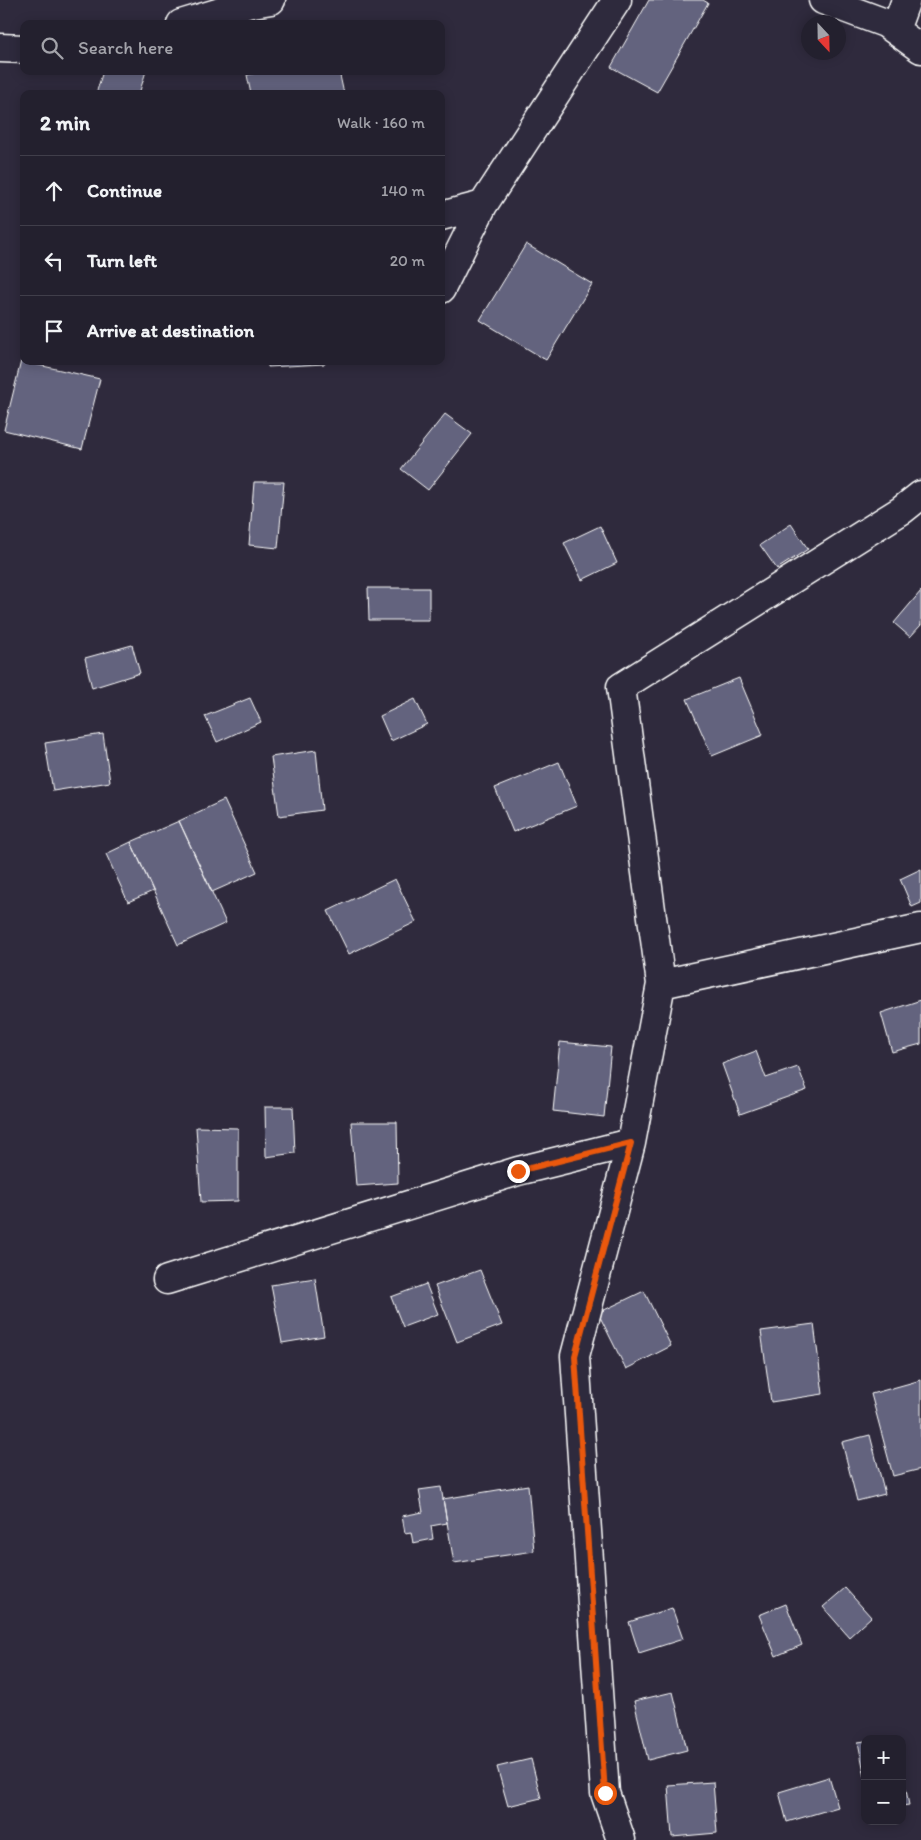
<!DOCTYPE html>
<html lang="en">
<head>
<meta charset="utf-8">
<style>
	:root { --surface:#23202e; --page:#2f2d3a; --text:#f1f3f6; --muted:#a3a3aa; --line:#403e4a }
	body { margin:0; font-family:Itim,sans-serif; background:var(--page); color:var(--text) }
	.controls { position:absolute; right:15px; bottom:15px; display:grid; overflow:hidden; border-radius:10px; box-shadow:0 2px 12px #0003 }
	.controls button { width:45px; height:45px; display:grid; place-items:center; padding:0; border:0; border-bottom:1px solid var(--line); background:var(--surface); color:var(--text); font:25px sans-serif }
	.compass { position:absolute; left:801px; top:15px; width:45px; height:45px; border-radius:50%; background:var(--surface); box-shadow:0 2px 12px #0003; rotate:158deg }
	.stop { position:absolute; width:15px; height:15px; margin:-11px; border:4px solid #ea580c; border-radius:50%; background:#fff }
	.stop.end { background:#ea580c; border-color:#fff; box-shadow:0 1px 5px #0008 }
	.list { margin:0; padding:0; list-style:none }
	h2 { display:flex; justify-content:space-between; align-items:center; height:65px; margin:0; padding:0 20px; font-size:21px }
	h2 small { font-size:16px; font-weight:400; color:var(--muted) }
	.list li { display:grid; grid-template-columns:32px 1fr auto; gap:15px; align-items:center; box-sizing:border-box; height:70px; padding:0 20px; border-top:1px solid var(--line) }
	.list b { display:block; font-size:19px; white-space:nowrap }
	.list em { font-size:16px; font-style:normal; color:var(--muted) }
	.icon { flex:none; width:28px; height:28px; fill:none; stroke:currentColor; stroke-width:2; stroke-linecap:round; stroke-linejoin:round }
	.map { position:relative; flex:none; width:921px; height:1840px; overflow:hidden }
	.search { position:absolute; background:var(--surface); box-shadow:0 2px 12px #0003; left:20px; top:20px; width:425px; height:55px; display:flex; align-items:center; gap:12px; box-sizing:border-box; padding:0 18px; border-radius:10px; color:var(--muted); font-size:19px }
	.panel { position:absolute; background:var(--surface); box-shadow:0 2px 12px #0003; left:20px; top:90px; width:425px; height:275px; border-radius:10px }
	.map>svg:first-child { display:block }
	.building { fill:#64647e; stroke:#fff }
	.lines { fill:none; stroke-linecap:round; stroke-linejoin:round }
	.street-casing { stroke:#fff; stroke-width:31 }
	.street { stroke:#2f2a3d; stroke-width:28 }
	.route { stroke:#ea580c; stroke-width:6 }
</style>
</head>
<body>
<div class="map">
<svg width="921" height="1840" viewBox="0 0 921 1840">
	<rect width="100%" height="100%" fill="#2f2a3d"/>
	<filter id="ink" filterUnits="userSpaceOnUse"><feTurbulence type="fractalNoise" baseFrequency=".02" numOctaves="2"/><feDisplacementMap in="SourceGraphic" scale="10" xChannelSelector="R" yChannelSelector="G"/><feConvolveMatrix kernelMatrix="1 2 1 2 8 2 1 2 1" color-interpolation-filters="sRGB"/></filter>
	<g filter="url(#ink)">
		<!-- building -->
		<path class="building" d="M649 0H703L708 3 657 92 611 67Z
			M103 71H146L139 94H96Z
			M266 71H339L344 94H251L247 75Z
			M526 244 592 284 546 360 480 320Z
			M21 361 100 379 82 449 4 430Z
			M268 361H325V364L268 367Z
			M445 414 472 434 428 490 401 469Z
			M254 482H284L278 548 249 545Z
			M791 524 808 549 777 569 760 545Z
			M600 526 617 563 582 580 564 543Z
			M368 588H429V620H369Z
			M921 591V625L910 637 894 623Z
			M132 645 140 673 92 688 85 658Z
			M739 678 763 735 712 756 687 699Z
			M250 698 261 722 217 742 205 716Z
			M415 699 427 724 391 741 380 716Z
			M103 734 110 782 53 791 45 743Z
			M316 750 322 810 279 816 271 757Z
			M559 762 577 806 513 832 495 788Z
			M224 800 257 872 212 892 179 821Z
			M179 821 226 923 178 945 131 842Z
			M131 842 153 891 128 902 106 854Z
			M921 869V903L912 907 900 879Z
			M395 879 416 922 349 954 328 911Z
			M921 1000V1044L892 1052 881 1013Z
			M560 1042 611 1047 604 1117 553 1111Z
			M756 1051 766 1078 798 1067 807 1090 740 1114 722 1064Z
			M265 1107H293L295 1153 266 1157Z
			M351 1122H397L398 1183 356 1186Z
			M196 1127 238 1128V1201L201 1202Z
			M480 1270 502 1325 457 1342 435 1286Z
			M315 1278 324 1336 282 1343 271 1285Z
			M426 1284 438 1314 403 1327 391 1297Z
			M644 1291 671 1346 626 1369 598 1313Z
			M814 1324 823 1394 771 1402 761 1331Z
			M921 1380V1469L893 1476 871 1394Z
			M870 1435 885 1494 857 1501 842 1442Z
			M528 1485 534 1551 454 1563 443 1499Z
			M441 1487 447 1523 431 1526 433 1539 413 1543 411 1532 405 1533 402 1516 423 1512 419 1490Z
			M845 1588 871 1617 849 1637 823 1607Z
			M786 1604 802 1645 776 1656 759 1615Z
			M672 1608 683 1639 639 1653 629 1622Z
			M673 1692 687 1750 648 1760 634 1701Z
			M865 1741V1777L858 1742Z
			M531 1759 541 1798 508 1806 497 1767Z
			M902 1770 909 1805 902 1806Z
			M829 1777 838 1807 787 1822 779 1792Z
			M713 1782 717 1833 672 1837 668 1785Z"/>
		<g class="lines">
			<defs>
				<path id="street" d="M823 0 885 23 921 49
					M181 24 247 4 271 0
					M895 30 906 0
					M0 48 24 49
					M441 216 483 205 617 0
					M441 289 483 205
					M661 984 921 928
					M167 1280 518 1171 631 1143
					M621 1840 605 1793 575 1356 631 1143 661 984 621 687 902 510 921 495"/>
			</defs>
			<!-- street casing -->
			<use href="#street" class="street-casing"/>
			<!-- street -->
			<use href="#street" class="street"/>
		</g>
	</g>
	<g class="lines" filter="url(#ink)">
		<!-- route -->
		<path class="route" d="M518 1171 631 1143 575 1356 605 1793"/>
	</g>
</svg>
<div class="controls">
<button>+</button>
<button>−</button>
</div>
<svg class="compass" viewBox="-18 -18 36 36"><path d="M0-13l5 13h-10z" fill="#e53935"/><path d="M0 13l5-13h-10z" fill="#a3a3aa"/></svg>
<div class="stop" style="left:605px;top:1793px"></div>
<div class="stop end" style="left:518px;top:1171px"></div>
<div class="search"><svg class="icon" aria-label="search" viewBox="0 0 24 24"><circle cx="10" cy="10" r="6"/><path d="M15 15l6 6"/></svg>Search here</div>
<section class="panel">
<h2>2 min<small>Walk · 160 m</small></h2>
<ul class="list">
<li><svg class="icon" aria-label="ahead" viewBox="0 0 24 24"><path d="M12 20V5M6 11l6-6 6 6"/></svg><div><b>Continue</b></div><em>140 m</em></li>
<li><svg class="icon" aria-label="left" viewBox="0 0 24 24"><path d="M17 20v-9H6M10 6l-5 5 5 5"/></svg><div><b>Turn left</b></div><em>20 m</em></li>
<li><svg class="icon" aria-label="arrive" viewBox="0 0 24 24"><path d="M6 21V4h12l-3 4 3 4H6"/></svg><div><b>Arrive at destination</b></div></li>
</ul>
</section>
</div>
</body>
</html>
